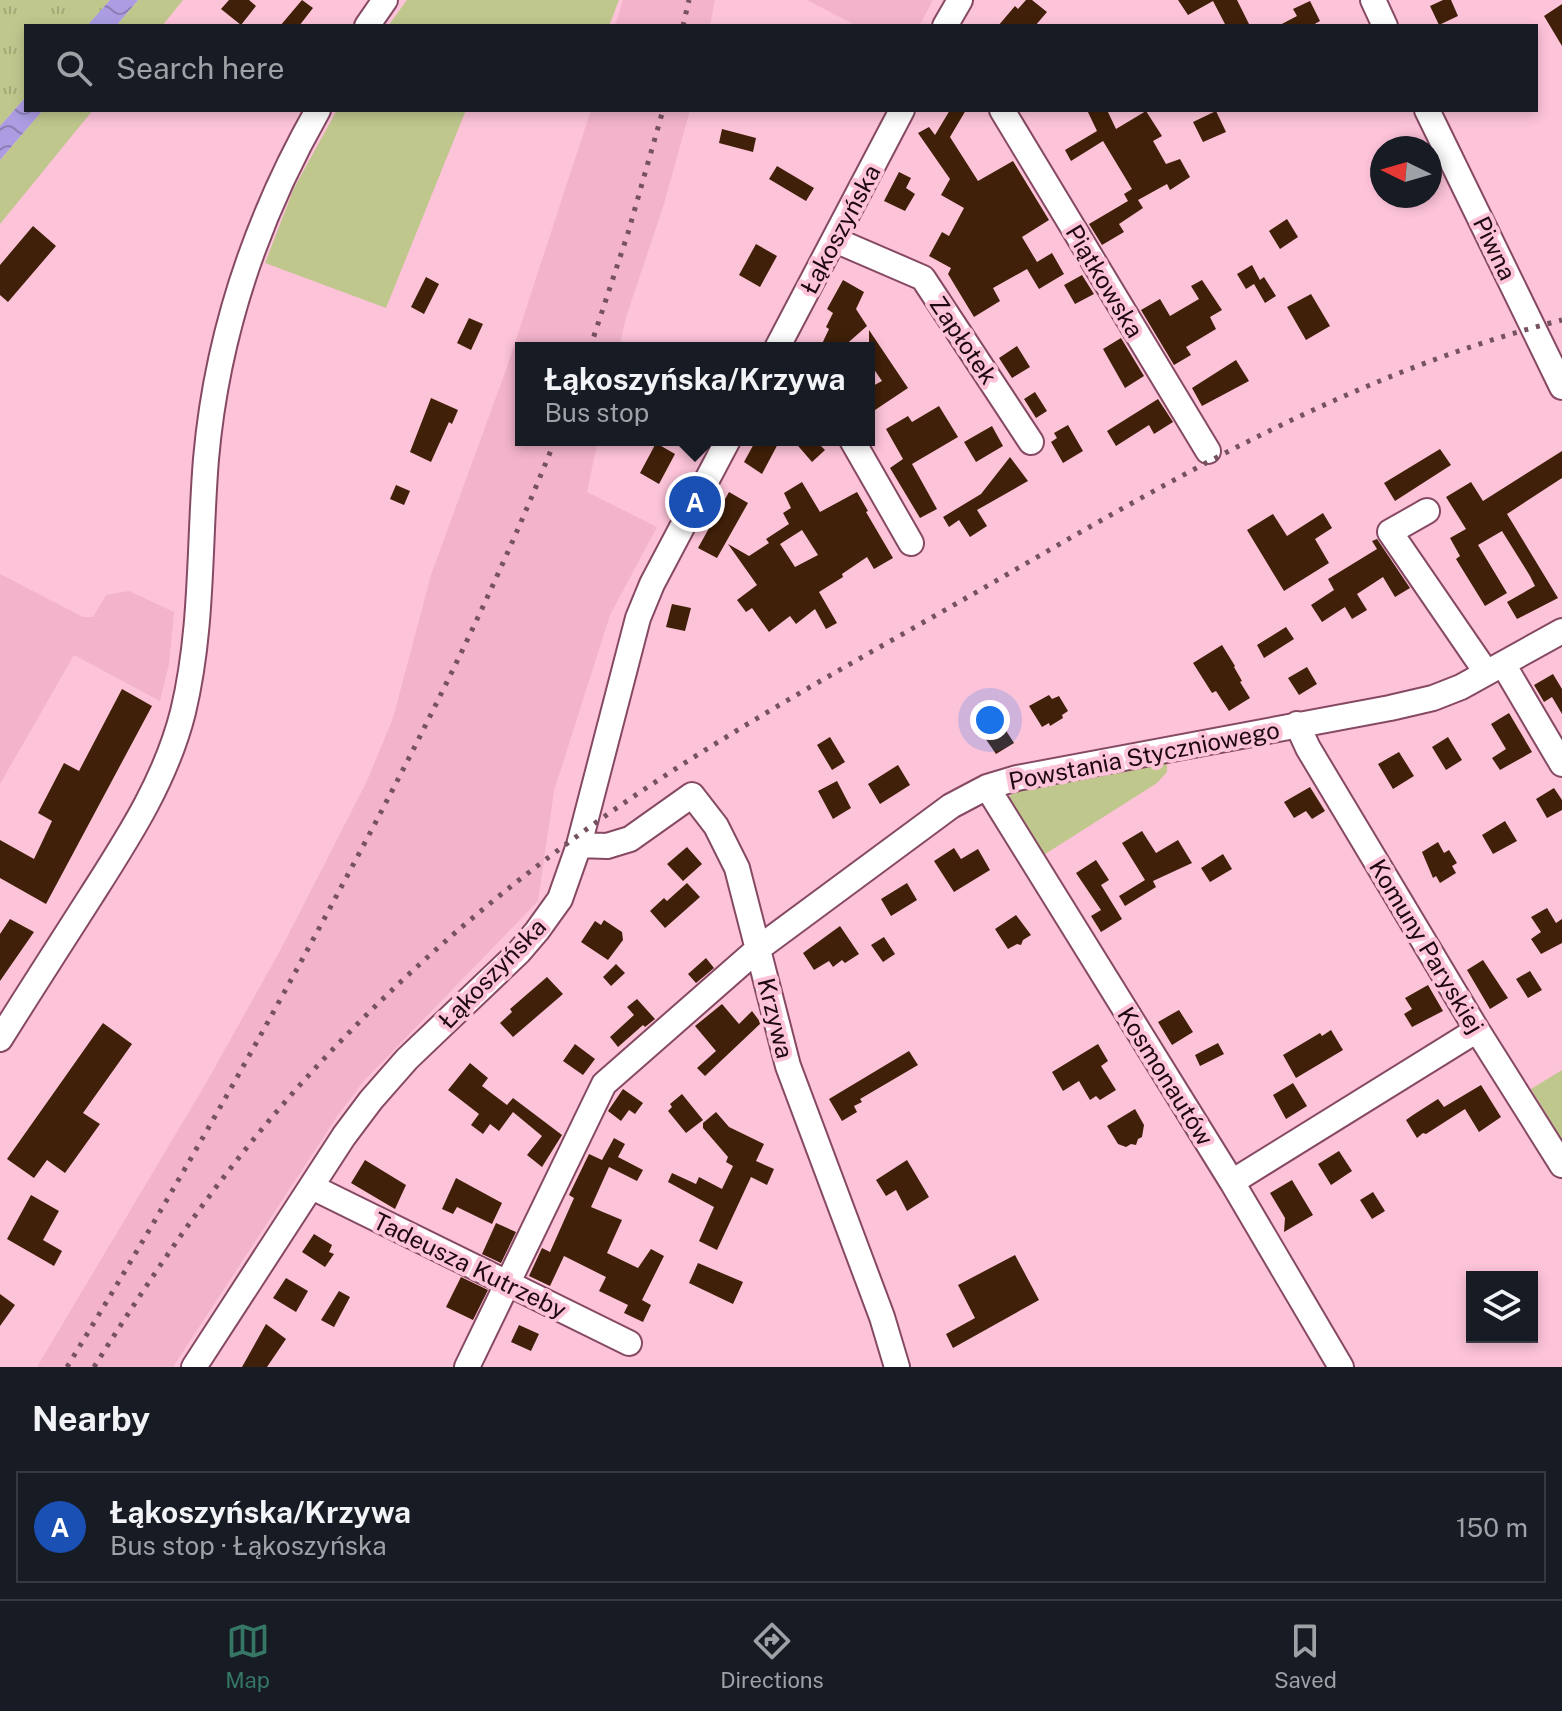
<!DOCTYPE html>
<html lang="en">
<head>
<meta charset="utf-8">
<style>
	:root { --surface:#171b24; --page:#242831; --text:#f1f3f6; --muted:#9ea1a6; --line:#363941; --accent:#357665 }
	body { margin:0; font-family:"Public Sans",sans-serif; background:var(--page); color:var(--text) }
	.controls { position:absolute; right:24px; bottom:24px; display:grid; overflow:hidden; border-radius:0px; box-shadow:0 4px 12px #0003 }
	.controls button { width:72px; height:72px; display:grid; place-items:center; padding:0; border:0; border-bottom:2px solid var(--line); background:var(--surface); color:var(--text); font:40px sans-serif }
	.compass { position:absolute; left:1370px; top:136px; width:72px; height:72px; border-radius:50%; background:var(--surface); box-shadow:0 4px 12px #0003; rotate:275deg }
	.you { position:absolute; left:990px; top:720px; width:28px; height:28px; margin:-20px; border:6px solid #fff; border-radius:50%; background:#1a73e8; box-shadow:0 0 0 12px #1a73e833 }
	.badge { display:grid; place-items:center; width:52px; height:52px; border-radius:50%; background:var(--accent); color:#fff; font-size:26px; font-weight:700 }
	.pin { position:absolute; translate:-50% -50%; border:4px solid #fff; box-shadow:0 2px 8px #0006 }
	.popup { position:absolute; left:515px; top:342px; width:360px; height:104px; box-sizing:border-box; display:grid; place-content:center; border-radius:0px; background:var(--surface); filter:drop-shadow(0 2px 6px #0005); font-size:26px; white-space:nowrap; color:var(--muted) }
	.popup b { font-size:30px; color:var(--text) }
	.popup::after { content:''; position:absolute; left:50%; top:100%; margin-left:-16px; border:16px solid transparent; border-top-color:var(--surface) }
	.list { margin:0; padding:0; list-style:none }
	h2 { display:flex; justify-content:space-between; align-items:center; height:104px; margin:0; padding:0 32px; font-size:34px }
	h2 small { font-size:26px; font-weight:400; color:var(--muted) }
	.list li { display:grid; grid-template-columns:52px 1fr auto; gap:24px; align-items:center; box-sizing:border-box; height:112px; margin:0 16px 16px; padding:0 16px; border:2px solid var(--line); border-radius:0px }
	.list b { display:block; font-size:30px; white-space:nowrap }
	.list p { margin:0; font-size:26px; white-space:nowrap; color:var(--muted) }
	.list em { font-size:26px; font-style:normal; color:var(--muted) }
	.icon { flex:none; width:44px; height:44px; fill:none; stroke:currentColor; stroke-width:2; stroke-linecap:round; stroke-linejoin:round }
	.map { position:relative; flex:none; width:1562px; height:1367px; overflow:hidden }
	.search { position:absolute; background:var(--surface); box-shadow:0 4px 12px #0003; left:24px; right:24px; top:24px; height:88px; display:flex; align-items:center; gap:20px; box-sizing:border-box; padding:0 28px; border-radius:0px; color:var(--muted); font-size:30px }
	.sheet { height:232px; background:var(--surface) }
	nav { display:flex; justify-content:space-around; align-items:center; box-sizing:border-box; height:112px; border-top:2px solid var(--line); background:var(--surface); font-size:22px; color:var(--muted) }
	nav a { display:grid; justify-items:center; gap:4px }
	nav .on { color:var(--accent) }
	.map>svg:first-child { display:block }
	.built { fill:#f2b3cb }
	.grass { fill:#c0c78d }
	.park { fill:url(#park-tufts) }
	.water { fill:url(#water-waves) }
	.building { fill:#402008; fill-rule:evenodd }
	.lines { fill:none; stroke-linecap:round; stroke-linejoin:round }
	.minor-casing { stroke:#864963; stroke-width:28 }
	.minor { stroke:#fff; stroke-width:24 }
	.rail { stroke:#765160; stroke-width:5; stroke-dasharray:4 8; stroke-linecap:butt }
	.labels { text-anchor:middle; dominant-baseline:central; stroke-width:8; stroke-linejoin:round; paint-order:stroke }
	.street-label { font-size:24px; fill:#1f0812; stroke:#fdc3d9 }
</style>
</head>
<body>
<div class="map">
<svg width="1562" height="1367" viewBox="0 0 1562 1367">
	<defs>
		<pattern id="park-tufts" width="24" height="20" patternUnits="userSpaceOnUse" patternTransform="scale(2)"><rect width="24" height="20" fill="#c0c78d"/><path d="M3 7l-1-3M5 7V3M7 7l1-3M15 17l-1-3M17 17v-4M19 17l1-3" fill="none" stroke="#a5a979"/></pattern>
		<pattern id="water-waves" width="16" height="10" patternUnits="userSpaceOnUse" patternTransform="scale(2)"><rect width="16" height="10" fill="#ac9de3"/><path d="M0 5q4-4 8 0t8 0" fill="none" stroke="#8b7eb7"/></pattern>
	</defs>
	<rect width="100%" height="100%" fill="#fdc3d9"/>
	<!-- built -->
	<path class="built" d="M623 0H715L710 26H615Z
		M807 0H933L919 26H857Z
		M591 110H690L664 204 626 317 619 348H521V440H598L587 492 657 527 610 615 588 684 554 791 538 901 363 1082 338 1115 173 1367H37L205 1085 281 949 367 781 393 718 431 575 506 370Z
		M0 574 83 617H93L106 595 129 591 174 612 169 664 160 701 74 655 0 784Z"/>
	<!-- grass -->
	<path class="grass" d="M138 0H183L162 26H116Z
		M407 0H619L609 26H388Z
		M43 110H93L0 224V160Z
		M337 110H466L386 308 265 263 294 188Z
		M1167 761V772L1157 783 1042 856 1007 802 1012 792Z
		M1562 1070V1140L1531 1089Z"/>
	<!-- park -->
	<path class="park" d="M0 0H110L88 26H26V97L0 126Z"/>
	<!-- water -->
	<path class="water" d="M110 0H138L116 26H87Z
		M26 97V110H43L0 160V126Z"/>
	<!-- building -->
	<path class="building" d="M229 0H249L256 6 241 25 221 9Z
		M302 0 313 8 299 26H280Z
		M1026 0H1032L1047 12 1035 26H998L1015 6 1018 9Z
		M1178 0H1237L1250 26H1226L1213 1 1188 15Z
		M1443 0H1451L1458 16 1439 25 1430 6Z
		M1310 1 1320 21 1311 26H1278L1297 16 1293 9Z
		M1562 4V46L1544 16Z
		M950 110H966L950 137 978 181 1013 161 1049 220 1022 237 1037 262 1052 253 1064 274 1039 289 1027 269 993 288 1000 301 974 317 948 274 951 268 929 256 942 232 949 236 964 208 941 195 950 179 918 133 929 127 935 135Z
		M1087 110H1107L1116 129 1146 111 1162 136 1153 141 1166 164 1180 159 1190 177 1170 190 1167 184 1138 200 1143 208 1119 224 1124 232 1102 245 1089 224 1128 201 1124 194 1132 189 1103 141 1071 161 1065 150 1097 131Z
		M1216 111 1226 132 1203 142 1193 122Z
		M722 129 756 138 753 152 719 143Z
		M777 166 814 188 806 201 769 179Z
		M899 172 911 178 906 188 915 194 905 211 884 201Z
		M1287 219 1298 237 1280 249 1269 231Z
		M33 226 56 246 8 302 0 295V265Z
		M756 244 777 256 760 287 739 275Z
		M1252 265 1260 280 1264 277 1276 296 1265 303 1254 284 1246 289 1237 274Z
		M1082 275 1094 294 1075 304 1064 285Z
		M426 277 439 284 424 314 411 307Z
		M843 280 864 292 856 309 867 326 842 348H820L829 329 826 327 833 313 827 309Z
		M1202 280 1222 310 1210 317 1216 329 1186 347 1191 355 1174 365 1141 310 1160 299 1170 316 1199 299 1191 286Z
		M1311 294 1330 326 1306 340 1287 307Z
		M469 318 483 324 471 350 457 343Z
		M869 330 908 388 869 414V388L882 381 869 362Z
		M1121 338 1144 376 1125 388 1103 349Z
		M1017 346 1030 367 1012 378 999 358Z
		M1236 360 1249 381 1202 406 1192 388Z
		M1035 392 1047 411 1036 418 1024 399Z
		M431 398 458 410 452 424 449 422 431 462 410 452Z
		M1158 399 1173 422 1154 434 1149 425 1116 446 1107 431Z
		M939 406 958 437 912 464 937 509 920 518 890 468 903 459 886 429 908 416 912 422Z
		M1068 425 1083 451 1063 463 1051 442 1057 438 1054 433Z
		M992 426 1003 446 976 462 964 442Z
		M756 440H780L762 474 744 462Z
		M793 440H815L825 450 812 462Z
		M656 443 675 454 659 484 640 473Z
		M1440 449 1451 465 1395 501 1384 483Z
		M1562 451V478L1507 514 1558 598 1517 619 1507 602 1535 586 1530 576 1502 531 1478 545 1507 593 1485 606 1456 559 1460 556 1450 538 1466 529 1446 497 1471 482 1483 501Z
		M1010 457 1028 481 977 510 987 526 970 537 959 520 949 527 943 517 981 494Z
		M802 482 820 512 857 492 868 511 866 512 893 558 874 569 867 557 842 574 843 577 819 592 837 623 826 629 815 609 796 624 790 616 769 632 752 608 746 612 737 600 757 585 728 544 749 556 769 543 766 539 789 524 783 513 791 508 784 493ZM802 530 818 555 795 567 780 544Z
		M396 485 410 491 404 505 390 499Z
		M729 492 748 503 717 558 698 548Z
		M1323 513 1332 528 1315 539 1329 563 1284 591 1247 530 1273 514 1287 536Z
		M1377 539 1410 588 1395 597 1383 577 1357 594 1367 610 1352 619 1345 607 1322 622 1311 605 1334 590 1328 579 1377 549 1372 541Z
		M672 604 691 608 685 631 666 627Z
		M1286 627 1294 639 1264 658 1257 645Z
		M1222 645 1235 666 1234 667 1242 681 1240 682 1250 698 1229 711 1216 691 1212 693 1193 663Z
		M1307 667 1317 684 1299 695 1288 678Z
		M1553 674 1562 689V714L1552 697 1544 702 1534 685Z
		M122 689 152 706 46 904 0 878V840L34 859 52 821 38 813 64 763 79 771Z
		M1049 695 1052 699 1059 696 1068 711 1062 715 1063 718 1050 726 1049 723 1042 727 1029 706Z
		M1509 713 1532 752 1500 770 1492 758 1506 749 1491 724Z
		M1003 726 1014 743 996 754 985 738Z
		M830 737 845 762 832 770 817 745Z
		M1448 737 1462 760 1446 770 1432 747Z
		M1399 752 1414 776 1393 789 1378 764Z
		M898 765 910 785 880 804 868 784Z
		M837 781 851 808 833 819 818 791Z
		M1310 787 1325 811 1312 819 1306 811 1294 818 1284 802Z
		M1554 788 1562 800V810L1547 818 1536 799Z
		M1505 821 1517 841 1493 854 1482 835Z
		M1142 831 1156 853 1178 840 1192 863 1153 881 1156 887 1125 906 1119 896 1145 880 1122 843Z
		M1438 842 1444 853 1449 850 1457 863 1452 866 1456 873 1440 883 1436 876 1433 878 1422 852Z
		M687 847 702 864 683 881 667 864Z
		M954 848 961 859 978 849 990 870 954 892 934 861Z
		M1223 854 1232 869 1210 882 1201 868Z
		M1096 860 1109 880 1101 885 1122 919 1101 932 1091 916 1101 910 1076 873Z
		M687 883 700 897 665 928 650 911 664 898 667 901Z
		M907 883 917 900 891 916 881 899Z
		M1547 908 1556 923 1562 919V943L1541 954 1531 939 1541 932 1531 917Z
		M1016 915 1031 935 1023 940 1021 945 1017 944 1008 949 995 929Z
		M10 919 34 932 0 981V934Z
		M604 920 622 932 623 940 608 960 581 942 595 921 601 925Z
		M840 926 859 954 845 963 842 960 833 967 829 961 814 970 803 953Z
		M884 937 895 954 883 962 871 945Z
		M706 958 714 968 696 983 688 974Z
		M1483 960 1508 998 1490 1009 1467 970Z
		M616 964 625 973 611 986 603 977Z
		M1530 971 1542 990 1528 998 1516 979Z
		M547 977 563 994 513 1037 500 1023 512 1012 510 1009Z
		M1428 985 1443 1011 1412 1027 1404 1014 1412 1009 1405 998Z
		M637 999 655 1019 645 1027 643 1025 618 1047 610 1037 634 1015 627 1007Z
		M722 1004 739 1024 752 1011 761 1023 705 1076 697 1068 716 1051 695 1026Z
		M1179 1010 1193 1032 1172 1045 1158 1022Z
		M103 1023 132 1044 83 1113 100 1124 65 1173 47 1160 34 1178 7 1159Z
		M1331 1030 1343 1050 1296 1078 1283 1055 1320 1033 1322 1036Z
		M1218 1043 1224 1054 1200 1066 1195 1055Z
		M575 1044 595 1059 583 1075 563 1061Z
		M1098 1044 1108 1061 1101 1066 1116 1090 1100 1100 1096 1096 1090 1100 1079 1081 1063 1091 1052 1072Z
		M909 1051 918 1065 860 1099 862 1102 854 1106 857 1112 842 1121 829 1099Z
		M470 1063 488 1078 482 1086 507 1105 513 1098 562 1135 542 1167 527 1155 542 1136 513 1112 499 1131 490 1124 483 1134 471 1125 479 1114 448 1090Z
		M1293 1083 1307 1106 1286 1119 1273 1095Z
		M1481 1085 1501 1117 1479 1132 1465 1109 1426 1134 1423 1133 1417 1138 1406 1120 1413 1115 1438 1099 1444 1107Z
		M623 1089 643 1103 635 1114 629 1110 621 1121 608 1111Z
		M682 1094 703 1120 686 1133 668 1111 672 1107 670 1104Z
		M1135 1109 1144 1125 1142 1137 1138 1139 1136 1145 1131 1144 1126 1147 1118 1144 1107 1126Z
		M716 1112 729 1127 764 1144 756 1161 774 1169 767 1185 751 1177 717 1250 699 1241 714 1207 668 1182 672 1173 696 1184 699 1177 722 1189 733 1166 726 1162 728 1157 703 1128V1123Z
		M614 1138 625 1144 618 1157 643 1170 637 1181 609 1167 591 1207 622 1220 607 1253 638 1268 651 1249 664 1256 642 1300 651 1305 643 1322 624 1313 628 1305 599 1291 606 1277 564 1256 550 1286 529 1276 542 1248 550 1252 574 1198 569 1195 589 1154 602 1160Z
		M1339 1151 1352 1171 1331 1185 1318 1164Z
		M365 1160 406 1185 395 1209 351 1183Z
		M907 1160 929 1197 907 1211 896 1190 886 1196 876 1180Z
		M456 1178 502 1203 492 1224 457 1207 453 1214 442 1209Z
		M1292 1180 1313 1215 1284 1232 1285 1218 1270 1193Z
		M1373 1192 1385 1211 1372 1219 1360 1200Z
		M31 1195 59 1211 43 1240 62 1251 54 1266 7 1239Z
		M496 1223 516 1232 501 1263 482 1254Z
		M314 1234 332 1245 329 1252 334 1254 325 1267 302 1252Z
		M1015 1255 1039 1300 953 1348 946 1334 975 1318 958 1285Z
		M698 1263 743 1282 733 1304 689 1283Z
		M461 1277 488 1290 473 1320 446 1307Z
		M286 1278 308 1291 296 1312 273 1298Z
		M339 1291 350 1297 334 1327 321 1320Z
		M0 1294 15 1305 0 1326Z
		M266 1324 286 1339 267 1367H242Z
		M519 1325 539 1334 531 1351 511 1342Z"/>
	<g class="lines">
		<defs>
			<path id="minor" d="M1373 0 1385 26
				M367 26 385 0
				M945 26 960 0
				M1002 110 1208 451
				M1427 110 1562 387
				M835 240 923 278 1031 442
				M777 348 902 110
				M852 440 911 543
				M1427 511 1390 532 1486 672
				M1503 664 1562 764
				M1297 724 1308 748 1477 1030 1562 1165
				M987 787 1232 1182 1341 1367
				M579 845 607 846 630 839 692 795 716 826 737 868 788 1066 882 1317 897 1367
				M0 1039C30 991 61 943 91 896 128 838 166 780 183 712 203 629 199 544 206 459 217 334 256 219 318 110
				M1232 1182 1477 1030
				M312 1187 629 1343
				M194 1367 344 1136 371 1100 407 1059 519 952 537 931 560 899 579 845 638 618 652 584 728 440
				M467 1367 604 1084 759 948 951 806 987 787 1017 778 1390 708 1433 698 1461 687 1562 631"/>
		</defs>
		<!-- minor casing -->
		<use href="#minor" class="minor-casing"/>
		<!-- minor -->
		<use href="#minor" class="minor"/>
		<!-- rail -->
		<path class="rail" d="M683 26 689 0
			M590 348 628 233 663 110
			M67 1367C162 1212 252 1054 338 893 417 746 493 596 555 440
			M94 1367C137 1299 181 1232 230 1169 322 1050 433 944 553 854 693 748 850 665 1001 578 1180 474 1360 371 1562 320"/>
	</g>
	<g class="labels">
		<!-- street labels -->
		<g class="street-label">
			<text transform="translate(840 229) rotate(-62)">Łąkoszyńska</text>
			<text transform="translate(1495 248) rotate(64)">Piwna</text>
			<text transform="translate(1105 281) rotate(59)">Piątkowska</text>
			<text transform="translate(964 340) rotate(56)">Zapłotek</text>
			<text transform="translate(1144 755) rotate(-11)">Powstania Styczniowego</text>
			<text transform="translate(1427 946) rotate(59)">Komuny Paryskiej</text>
			<text transform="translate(492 973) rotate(-46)">Łąkoszyńska</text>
			<text transform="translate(776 1018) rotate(76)">Krzywa</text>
			<text transform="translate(1166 1076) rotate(58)">Kosmonautów</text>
			<text transform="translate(470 1265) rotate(26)">Tadeusza Kutrzeby</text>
		</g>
	</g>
</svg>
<div class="controls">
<button><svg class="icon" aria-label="layers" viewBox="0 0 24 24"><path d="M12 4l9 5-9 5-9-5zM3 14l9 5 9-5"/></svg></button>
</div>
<svg class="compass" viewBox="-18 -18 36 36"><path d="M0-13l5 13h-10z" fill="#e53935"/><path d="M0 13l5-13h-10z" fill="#9ea1a6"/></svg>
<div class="you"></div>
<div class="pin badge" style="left:695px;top:502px;background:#1a4fb4">A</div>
<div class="popup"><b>Łąkoszyńska/Krzywa</b>Bus stop</div>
<div class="search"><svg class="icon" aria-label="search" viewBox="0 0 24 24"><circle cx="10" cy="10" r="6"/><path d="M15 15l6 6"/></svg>Search here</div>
</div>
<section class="sheet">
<h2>Nearby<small></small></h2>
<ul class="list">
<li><span class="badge" style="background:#1a4fb4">A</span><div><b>Łąkoszyńska/Krzywa</b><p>Bus stop · Łąkoszyńska</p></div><em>150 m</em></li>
</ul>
</section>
<nav>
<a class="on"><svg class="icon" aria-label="map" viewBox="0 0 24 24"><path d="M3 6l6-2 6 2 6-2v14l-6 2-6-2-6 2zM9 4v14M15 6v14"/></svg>Map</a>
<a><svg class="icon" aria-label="directions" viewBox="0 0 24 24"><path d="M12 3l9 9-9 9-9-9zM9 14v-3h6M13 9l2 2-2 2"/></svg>Directions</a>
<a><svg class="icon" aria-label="saved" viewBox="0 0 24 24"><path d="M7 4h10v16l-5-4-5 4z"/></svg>Saved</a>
</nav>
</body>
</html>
